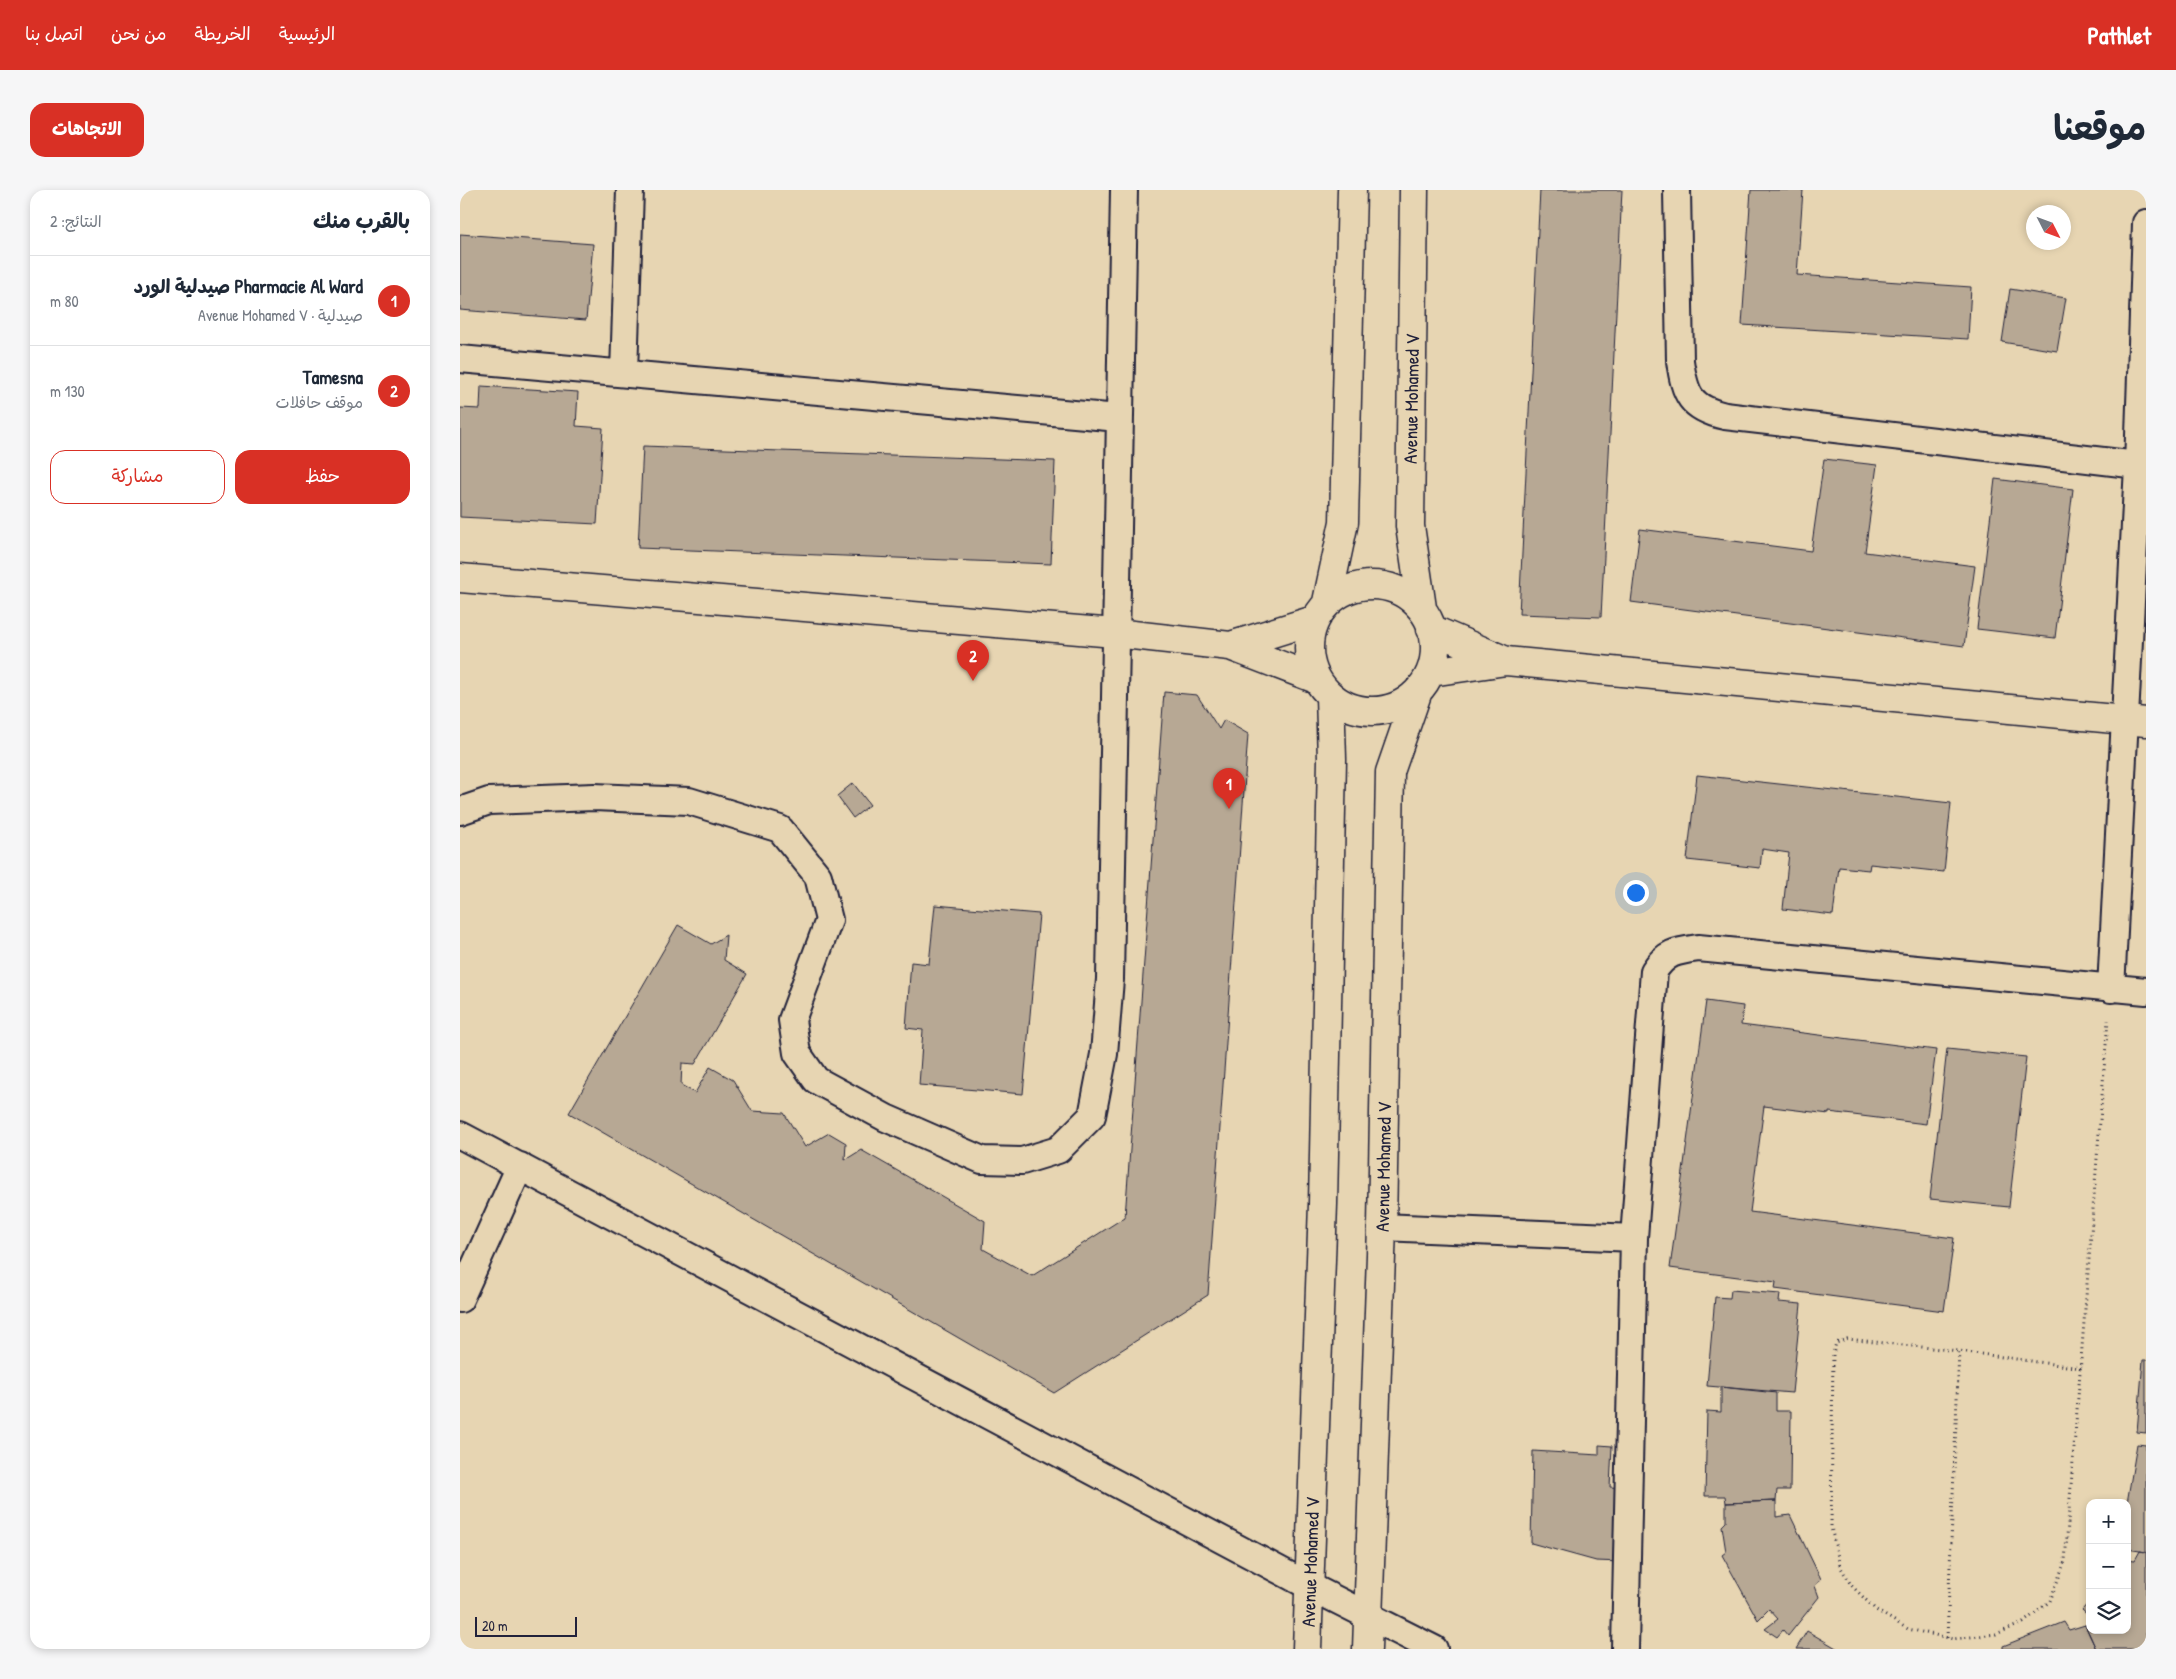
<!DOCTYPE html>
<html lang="ar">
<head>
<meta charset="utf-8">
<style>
	:root { --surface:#fff; --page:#f6f6f7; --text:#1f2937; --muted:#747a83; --line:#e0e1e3; --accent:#d93025 }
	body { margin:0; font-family:"Patrick Hand","Playpen Sans Arabic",sans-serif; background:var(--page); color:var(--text); direction:rtl }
	.controls { position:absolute; right:15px; bottom:15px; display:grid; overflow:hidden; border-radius:10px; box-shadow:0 2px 8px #0003 }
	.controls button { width:45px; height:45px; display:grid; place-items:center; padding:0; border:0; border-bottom:1px solid var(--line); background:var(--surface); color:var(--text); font:25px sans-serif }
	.compass { position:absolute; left:1566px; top:15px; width:45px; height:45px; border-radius:50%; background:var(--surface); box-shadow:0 2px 8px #0003; rotate:132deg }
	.scale { position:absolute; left:15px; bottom:12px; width:102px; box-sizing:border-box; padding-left:5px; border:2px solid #22223b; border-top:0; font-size:14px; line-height:18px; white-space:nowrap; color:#22223b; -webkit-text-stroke:4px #e7d5b2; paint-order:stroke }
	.you { position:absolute; left:1175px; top:702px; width:18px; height:18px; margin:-12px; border:4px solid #fff; border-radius:50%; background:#1a73e8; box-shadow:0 0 0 8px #1a73e833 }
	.badge { display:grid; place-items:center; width:32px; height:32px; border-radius:50%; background:var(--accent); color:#fff; font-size:16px; font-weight:700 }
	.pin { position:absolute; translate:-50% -41px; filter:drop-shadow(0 1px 2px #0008) }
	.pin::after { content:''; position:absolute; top:26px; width:18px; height:15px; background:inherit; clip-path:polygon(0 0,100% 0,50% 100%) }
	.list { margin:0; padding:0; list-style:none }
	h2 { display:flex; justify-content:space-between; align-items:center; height:65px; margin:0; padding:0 20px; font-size:21px }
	h2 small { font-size:16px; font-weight:400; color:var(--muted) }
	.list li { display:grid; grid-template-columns:32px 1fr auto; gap:15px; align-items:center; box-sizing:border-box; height:90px; padding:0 20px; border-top:1px solid var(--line) }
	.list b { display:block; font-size:19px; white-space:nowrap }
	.list p { margin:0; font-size:16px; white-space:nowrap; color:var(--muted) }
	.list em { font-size:16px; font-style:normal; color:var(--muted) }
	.actions { display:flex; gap:10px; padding:15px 20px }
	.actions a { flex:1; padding:11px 0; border:1px solid var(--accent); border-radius:15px; text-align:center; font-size:18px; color:var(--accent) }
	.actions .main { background:var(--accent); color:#fff }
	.icon { flex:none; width:28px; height:28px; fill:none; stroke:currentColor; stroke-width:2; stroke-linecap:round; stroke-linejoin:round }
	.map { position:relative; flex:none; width:1686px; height:1459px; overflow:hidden; direction:ltr; border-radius:15px }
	header { display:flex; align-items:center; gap:30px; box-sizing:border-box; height:70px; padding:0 25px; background:var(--accent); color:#fff }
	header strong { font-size:24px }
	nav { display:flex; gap:28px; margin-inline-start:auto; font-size:18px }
	.intro { display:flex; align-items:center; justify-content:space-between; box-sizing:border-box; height:120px; padding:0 30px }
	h1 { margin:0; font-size:35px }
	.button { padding:12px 22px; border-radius:15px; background:var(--accent); color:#fff; font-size:18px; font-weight:700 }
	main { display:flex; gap:30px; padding:0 30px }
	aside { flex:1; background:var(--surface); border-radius:15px; box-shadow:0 2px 8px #0003 }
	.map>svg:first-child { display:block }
	.building { fill:#b7a894; stroke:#22223b }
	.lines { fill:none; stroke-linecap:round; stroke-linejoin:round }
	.street-casing { stroke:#22223b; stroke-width:30 }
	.secondary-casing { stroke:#22223b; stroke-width:31 }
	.path { stroke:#22223b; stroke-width:3; stroke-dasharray:1 4; stroke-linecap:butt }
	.street { stroke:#e7d5b2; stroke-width:26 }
	.secondary { stroke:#e7d5b2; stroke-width:28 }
	.labels { text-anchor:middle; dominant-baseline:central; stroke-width:4; stroke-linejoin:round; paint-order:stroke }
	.street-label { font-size:19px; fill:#22223b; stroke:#e7d5b2 }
</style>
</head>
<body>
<header>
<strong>Pathlet</strong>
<nav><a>الرئيسية</a><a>الخريطة</a><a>من نحن</a><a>اتصل بنا</a></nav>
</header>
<div class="intro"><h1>موقعنا</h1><a class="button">الاتجاهات</a></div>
<main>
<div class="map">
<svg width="1686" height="1459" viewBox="0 0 1686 1459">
	<rect width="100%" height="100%" fill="#e7d5b2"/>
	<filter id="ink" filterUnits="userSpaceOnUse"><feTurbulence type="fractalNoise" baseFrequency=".02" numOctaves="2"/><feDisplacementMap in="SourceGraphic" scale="10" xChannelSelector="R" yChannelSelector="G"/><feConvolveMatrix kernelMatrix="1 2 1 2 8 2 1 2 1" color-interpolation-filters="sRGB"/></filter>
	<g filter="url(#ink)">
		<!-- building -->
		<path class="building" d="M1080 0H1162L1141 427 1059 424Z
			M1291 0H1343L1337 85 1511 97 1508 149 1282 135Z
			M0 44 133 54 126 130 0 120Z
			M1550 99 1606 108 1597 161 1542 152Z
			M21 196 118 202 116 236 143 238 137 334 0 327V218L20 219Z
			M183 256 595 271 591 374 178 358Z
			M1364 269 1417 275 1405 362 1515 376 1504 456 1171 412 1180 339 1351 361Z
			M1535 289 1613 299 1595 448 1517 439Z
			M704 502 737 505 759 539 764 530 788 544 748 1105 594 1203 109 923 218 735 251 754 266 745 264 770 287 784 235 874 222 873 221 895 235 903 250 877 273 890 292 921 324 923 345 957 369 943 386 953 385 970 401 960 525 1031 523 1059 572 1086 665 1027Z
			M1237 585 1491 613 1484 682 1410 674 1409 680 1379 677 1373 725 1323 719 1329 663 1302 659 1300 678 1227 670Z
			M393 593 410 615 393 628 377 606Z
			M475 715 579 724 563 904 459 895 463 840 446 838 451 772 469 774Z
			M1246 811 1283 816 1281 835 1476 860 1466 934 1369 922V924L1304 916 1290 1022 1494 1048 1484 1121 1315 1099 1316 1092 1210 1078Z
			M1487 859 1566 867 1549 1017 1470 1009Z
			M1271 1100 1320 1104 1319 1112 1341 1114 1332 1203 1247 1196 1255 1107 1270 1108Z
			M1683 1170H1686V1243L1677 1242Z
			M1261 1197 1316 1203V1221H1331L1330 1300H1317L1316 1311 1266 1313 1265 1306H1245L1247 1221 1261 1222Z
			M1677 1254 1686 1255V1362L1667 1359V1313Z
			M1139 1255 1152 1256 1150 1297 1164 1298 1161 1372 1136 1371 1071 1353 1073 1261 1139 1265Z
			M1316 1311V1327L1330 1325 1361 1389 1355 1396 1359 1407 1328 1446 1323 1440 1317 1447 1305 1439 1318 1429 1309 1419 1298 1430 1262 1365 1266 1362 1262 1336 1266 1332V1313Z
			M1680 1361 1686 1362V1459H1636L1625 1435 1630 1432V1440H1667V1369L1675 1370Z
			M1630 1411V1427L1622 1420Z
			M1604 1432 1609 1440 1625 1435 1636 1459H1543V1456Z
			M1347 1441 1378 1459H1336Z"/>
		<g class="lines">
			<defs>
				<path id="street" d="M1217 0 1220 171C1225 205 1230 218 1265 226L1686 276
					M0 169 659 228
					M164 183 170 0
					M0 621 29 611 134 607 229 611 320 639 358 686 369 730 332 830 337 863 356 890 426 928 522 970 562 971 598 960 632 926 644 864 650 789 664 0
					M1651 799 1678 276 1686 33
					M0 945 849 1396 974 1459
					M922 1037 1174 1048
					M0 1109 60 976
					M1165 1459 1174 1048 1194 781C1206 762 1217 761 1238 758L1686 801"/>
				<path id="secondary" d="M954 0 950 336 962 418
					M0 388 655 443 770 456 856 489
					M849 458a63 63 0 1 1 126 0a63 63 0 1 1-126 0Z
					M867 412 884 332 892 0
					M971 439 1046 471
					M770 456 854 430
					M971 482 1046 471 1686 532
					M847 1459 863 1014 872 569 870 506
					M907 1459 922 1037 930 582 958 501"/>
			</defs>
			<!-- street casing -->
			<use href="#street" class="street-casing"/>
			<!-- secondary casing -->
			<use href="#secondary" class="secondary-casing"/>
			<!-- path -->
			<path class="path" d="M1621 1178 1499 1161 1387 1149 1376 1153 1373 1164 1371 1337 1380 1376 1391 1395 1416 1420 1448 1439 1493 1449 1536 1444 1563 1433 1590 1411 1605 1371 1648 830
				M1487 1448 1499 1161"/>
			<!-- street -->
			<use href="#street" class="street"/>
			<!-- secondary -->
			<use href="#secondary" class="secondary"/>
		</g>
	</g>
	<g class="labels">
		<!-- street labels -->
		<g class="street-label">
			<text transform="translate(951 209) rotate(-89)">Avenue Mohamed V</text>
			<text transform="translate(923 977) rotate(-89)">Avenue Mohamed V</text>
			<text transform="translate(850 1372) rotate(-88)">Avenue Mohamed V</text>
		</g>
	</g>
</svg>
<div class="controls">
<button>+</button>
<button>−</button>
<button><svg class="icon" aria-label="layers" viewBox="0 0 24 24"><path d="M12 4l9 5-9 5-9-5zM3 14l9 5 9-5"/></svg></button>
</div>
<svg class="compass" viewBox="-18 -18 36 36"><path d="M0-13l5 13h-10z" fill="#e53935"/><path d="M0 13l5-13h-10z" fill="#747a83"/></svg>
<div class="scale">20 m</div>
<div class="you"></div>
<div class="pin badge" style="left:769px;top:619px">1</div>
<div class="pin badge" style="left:513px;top:491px">2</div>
</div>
<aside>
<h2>بالقرب منك<small>النتائج: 2</small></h2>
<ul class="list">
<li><span class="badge">1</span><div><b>Pharmacie Al Ward صيدلية الورد</b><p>صيدلية · Avenue Mohamed V</p></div><em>80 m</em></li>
<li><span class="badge">2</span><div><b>Tamesna</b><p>موقف حافلات</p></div><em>130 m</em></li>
</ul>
<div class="actions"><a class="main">حفظ</a><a>مشاركة</a></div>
</aside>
</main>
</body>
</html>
